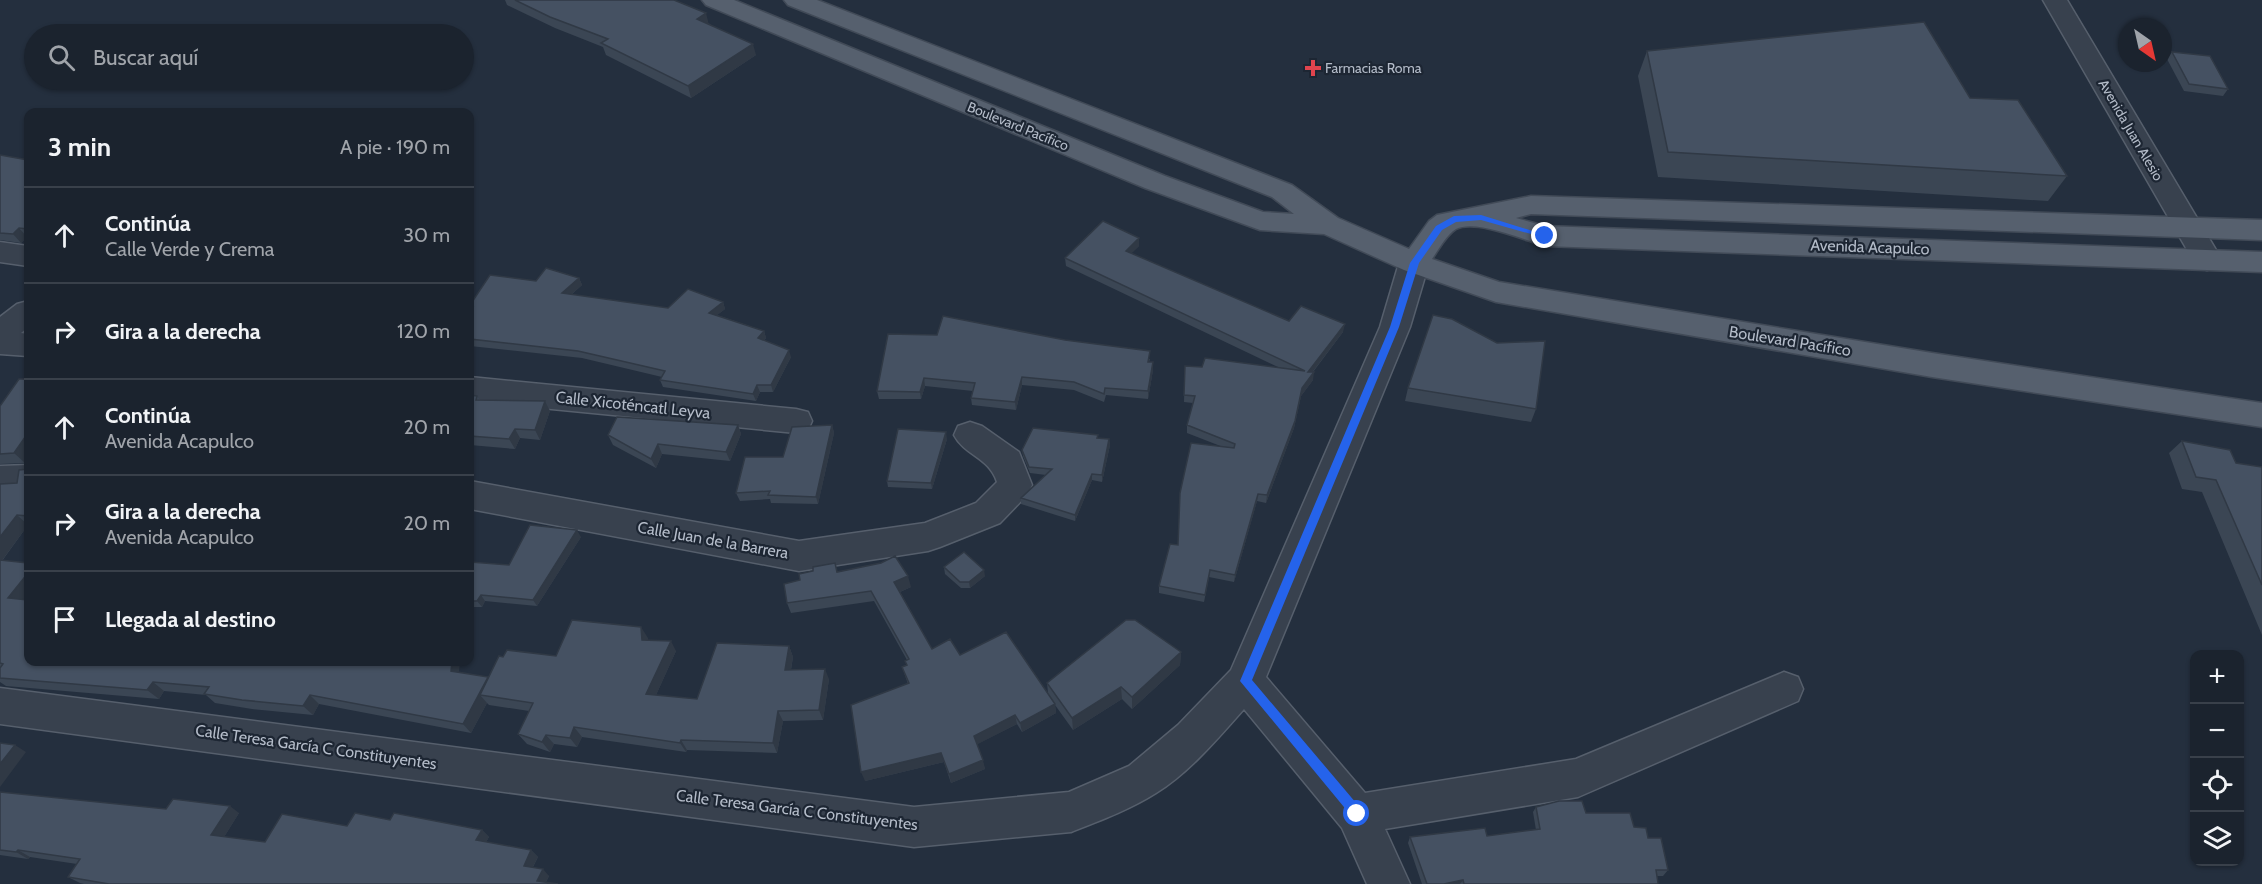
<!DOCTYPE html>
<html lang="es">
<head>
<meta charset="utf-8">
<style>
	:root { --surface:#1b232e; --page:#282f3a; --text:#f1f3f6; --muted:#a0a4aa; --line:#39404a }
	body { margin:0; font-family:Cabin,sans-serif; background:var(--page); color:var(--text) }
	.controls { position:absolute; right:18px; bottom:18px; display:grid; overflow:hidden; border-radius:12px; box-shadow:0 2px 4px #0004 }
	.controls button { width:54px; height:54px; display:grid; place-items:center; padding:0; border:0; border-bottom:2px solid var(--line); background:var(--surface); color:var(--text); font:30px sans-serif }
	.compass { position:absolute; left:2118px; top:18px; width:54px; height:54px; border-radius:50%; background:var(--surface); box-shadow:0 2px 4px #0004; rotate:146deg }
	.stop { position:absolute; width:18px; height:18px; margin:-14px; border:4px solid #2563eb; border-radius:50%; background:#fff }
	.stop.end { background:#2563eb; border-color:#fff; box-shadow:0 2px 6px #0008 }
	.list { margin:0; padding:0; list-style:none }
	h2 { display:flex; justify-content:space-between; align-items:center; height:78px; margin:0; padding:0 24px; font-size:26px }
	h2 small { font-size:20px; font-weight:400; color:var(--muted) }
	.list li { display:grid; grid-template-columns:39px 1fr auto; gap:18px; align-items:center; box-sizing:border-box; height:96px; padding:0 24px; border-top:2px solid var(--line) }
	.list b { display:block; font-size:22px; white-space:nowrap }
	.list p { margin:0; font-size:20px; white-space:nowrap; color:var(--muted) }
	.list em { font-size:20px; font-style:normal; color:var(--muted) }
	.icon { flex:none; width:33px; height:33px; fill:none; stroke:currentColor; stroke-width:2; stroke-linecap:round; stroke-linejoin:round }
	.map { position:relative; flex:none; width:2262px; height:884px; overflow:hidden }
	.search { position:absolute; background:var(--surface); box-shadow:0 2px 4px #0004; left:24px; top:24px; width:450px; height:66px; display:flex; align-items:center; gap:15px; box-sizing:border-box; padding:0 21px; border-radius:33px; color:var(--muted); font-size:22px }
	.panel { position:absolute; background:var(--surface); box-shadow:0 2px 4px #0004; left:24px; top:108px; width:450px; height:558px; border-radius:12px }
	.map>svg:first-child { display:block }
	.lines { fill:none; stroke-linecap:round; stroke-linejoin:round }
	.minor-casing { stroke:#565f6c; stroke-width:3 }
	.major-casing { stroke:#414a57; stroke-width:3 }
	.minor { fill:#38414e; fill-rule:evenodd }
	.major { fill:#56606e; fill-rule:evenodd }
	.wall { fill:#3b4654 }
	.shaded-wall { fill:#303945 }
	.building { fill:#455162; stroke:#303945; stroke-width:1.5 }
	.route { fill:#2563eb }
	.health-dot { fill:#e0444e; stroke:#1d2633; stroke-width:2 }
	.labels { text-anchor:middle; dominant-baseline:central; stroke-width:4.5; stroke-linejoin:round; paint-order:stroke }
	.far-poi-label { font-size:14px; fill:#b4bcc9; stroke:#1d2633; text-anchor:start }
	.far-street-label { font-size:14px; fill:#b4bcc9; stroke:#1d2633 }
	.street-label { font-size:16px; fill:#b4bcc9; stroke:#1d2633 }
</style>
</head>
<body>
<div class="map">
<svg width="2262" height="884" viewBox="0 0 2262 884">
	<rect width="100%" height="100%" fill="#242f3e"/>
	<g class="lines">
		<defs>
			<path id="minor" d="M2043 0H2067L2222 260 2217 267 2207 270 2197 267Z
				M0 242 28 246V266L0 262Z
				M1414 253 1424 256 1429 263 1410 327 1266 677 1365 793 1576 759 1784 672 1798 677 1803 689 1798 701 1578 797 1385 829 1410 884H1367L1342 828 1244 709C1218 738 1190 772 1156 793 1131 809 1099 821 1071 832L914 847 0 724V688L914 807 1069 792 1129 766 1178 725 1231 670 1380 327 1399 263 1404 256Z
				M28 301V327L21 333 28 334V356L0 354V317L17 304Z
				M470 377 796 409 808 412 812 421 808 430 796 433 470 401Z
				M970 422 982 426 1019 452 1032 485 1027 495 1000 523 940 547 928 551 799 571 470 509V481L799 541 925 523 976 503 997 482C989 457 965 456 954 435L958 426Z
				M28 465V491L0 492V466Z"/>
			<path id="major" d="M702 0H734L1165 176 1263 212 1294 214 1272 197 788 5 784 0H817L1292 185 1338 218 1409 249 1429 221 1437 215 1531 196 2262 220V240L1531 214 1516 218 1545 226 2262 252V272L1545 246C1524 240 1476 219 1456 229 1446 235 1439 249 1432 259L1499 282 1932 353 2262 403V427L1932 377 1496 302 1404 270 1324 234 1260 230 1145 188 706 5Z"/>
		</defs>
		<!-- minor casing -->
		<use href="#minor" class="minor-casing"/>
		<!-- major casing -->
		<use href="#major" class="major-casing"/>
		<!-- minor -->
		<use href="#minor" class="minor"/>
		<!-- major -->
		<use href="#major" class="major"/>
	</g>
	<!-- wall -->
	<path class="wall" d="M505 0H674L756 55 691 98 606 55 603 47 555 28 507 5Z
		M1647 51 2067 176 2048 201 1658 177 1638 76Z
		M2172 52 2228 89 2223 96 2184 91 2167 59Z
		M0 155 28 160V237H27L21 243 0 240Z
		M1139 246 1131 253 1289 321 1343 332 1313 372V380L1301 396 1294 428 1266 503 1257 501 1234 582 1209 577 1204 602 1159 593V586L1223 447 1187 433V425L1193 403 1184 402 1185 366 1202 367 1280 368 1066 266 1065 258Z
		M579 278 582 285 571 295 668 308 723 302 725 309 717 315 764 331 766 338 764 341 791 357 773 392H760L756 401 663 387 660 380 662 377 582 358 470 346V313L471 311 470 305 536 281Z
		M888 334 1150 359 1149 362 1153 370 1148 399 1106 395 1104 402 1074 390 1022 385 1016 410 972 405 971 398 973 391 925 386 921 399H879L877 391Z
		M1497 343 1536 409 1531 422 1405 401 1408 388Z
		M470 395 477 396 480 400 545 401 550 411 540 440 520 438 515 449 470 445Z
		M0 406 25 463 0 464Z
		M738 425 741 434 730 461 662 454 656 468 613 445 608 435Z
		M832 425 834 433 818 504 771 503 770 499 740 501 736 493 783 457Z
		M1098 435V438L1109 439 1110 445 1102 482 1092 480 1075 521 1021 504V498L1046 475 1030 473 1023 456 1022 450Z
		M947 439 932 489 888 487 887 481Z
		M2182 441 2236 463 2262 467V635L2202 492 2182 489 2169 453Z
		M28 469V525L2 561 27 600 459 672 489 678 503 657 556 656 648 638V640L676 651 656 695 697 699 789 646 793 657 791 670 829 679 823 720 783 721 777 753 687 750 686 752 582 737 577 747 554 744 550 752 527 744 518 734 529 711 489 705 487 703 471 733 319 704 313 715 252 709 215 703 206 695 164 691 159 699 6 686 0 682V484L17 483Z
		M581 537 537 606 485 601 482 607H470V562L509 565Z
		M944 567 985 576 970 588H961L945 574Z
		M838 572 911 587 900 592 932 649 960 655 1048 693 1047 683 1181 652 1180 665 1132 709 1122 699 1073 730 1055 705 1056 713 1022 732 1017 724 977 744 985 769 951 783 944 762 865 781 908 684 902 667 907 665 905 661 907 660 874 601 791 613 787 603Z
		M0 792 166 809 239 813 224 837 265 842 347 826 390 820 482 830 489 837 486 842 531 850 538 857 533 867 549 876 546 882 558 884H84L80 883 68 877 77 864 30 857 28 859 0 855Z
		M1536 807 1586 813 1634 827 1648 838 1668 870 1663 876H1657V884H1422L1408 843 1410 837 1487 836 1536 830 1533 812Z"/>
	<!-- shaded-wall -->
	<path class="shaded-wall" d="M706 13 709 25 697 19Z
		M753 44 756 55 691 98 688 86Z
		M19 228 27 237 21 243 13 234Z
		M1139 238V246L1126 259V251Z
		M579 278 582 285 565 300 562 293Z
		M723 302 725 309 711 320 709 313Z
		M1345 324 1343 332 1307 379 1308 372Z
		M764 331 766 338 760 345 758 338Z
		M789 350 791 357 773 392 771 385Z
		M1153 362V370L1148 399V391Z
		M1314 372 1313 380 1301 396 1294 428 1266 503 1267 495 1302 388Z
		M1022 377V385L1016 410 1015 402Z
		M924 378 925 386 921 399 920 392Z
		M757 385 760 392 756 401 753 394Z
		M545 401 550 411 540 440 535 430Z
		M738 425 741 434 730 461 726 452Z
		M832 425 834 433 818 504 816 497Z
		M515 429 520 438 515 449 509 439Z
		M946 432 947 439 932 489 931 483Z
		M28 433V459L25 463 14 453Z
		M1109 439 1110 445 1102 482V475Z
		M658 444 662 454 656 468 651 459Z
		M1092 474V480L1075 521V515Z
		M1258 494 1257 501 1234 582 1235 575Z
		M17 515 28 525 0 563V537Z
		M577 530 581 537 537 606 533 600Z
		M984 570 985 576 970 588 969 582Z
		M28 573V597L21 607 8 598Z
		M908 576 911 587 897 593 894 582Z
		M481 595 485 601 482 607 477 601Z
		M641 627 648 638V650L642 640Z
		M671 641 676 651 652 704 646 694Z
		M789 646 793 657 789 680 785 670Z
		M1181 652 1180 665 1132 709V697Z
		M452 662H460L458 680 451 671Z
		M825 669 829 679 823 720 819 710Z
		M488 677 495 686 480 695 487 703 471 733 463 724Z
		M153 682 164 691 159 699 147 690Z
		M1121 687 1122 699 1073 730 1072 718Z
		M310 695 319 704 313 715 303 706Z
		M1055 704 1056 713 1022 732 1020 723Z
		M778 711 783 721 777 753 773 743Z
		M1015 715 1017 724 976 745 974 736Z
		M574 727 582 737 577 747 570 738Z
		M546 735 554 744 550 752 542 742Z
		M681 740 687 750 686 752 680 743Z
		M15 745 26 752 0 787V764Z
		M941 753 944 762 865 781 861 772Z
		M983 760 985 769 951 783 949 774Z
		M230 806 239 813 221 842 211 835Z
		M482 830 489 837 483 847 476 840Z
		M18 850 30 857 28 859 16 852Z
		M531 850 538 857 530 872 524 866Z
		M543 869 549 876 545 884 537 881Z
		M1463 880 1460 884H1444Z"/>
	<!-- building -->
	<path class="building" d="M515 0H674L706 13 697 19 753 44 688 86 601 43 608 39 550 17Z
		M1924 22 1970 98 2018 100 2067 176 1668 152 1647 51Z
		M2172 52 2210 56 2228 89 2189 84Z
		M0 155 28 160V229L19 228 13 234 0 233Z
		M1103 221 1139 238 1126 251 1289 321 1301 306 1345 324 1308 372H1314L1302 388 1295 421 1267 495 1258 494 1235 575 1210 570 1205 595 1159 586 1170 544 1178 545 1180 493 1191 443 1234 448 1235 444 1187 425 1195 396 1184 395 1185 366 1202 367 1205 358 1305 371 1065 258Z
		M546 268 579 278 562 293 668 308 688 289 723 302 709 313 764 331 758 338 789 350 771 385H757L753 394 660 380 665 371 578 351 470 339V313L473 307H470V305L490 275 536 281Z
		M1433 315 1452 319 1497 343 1545 341 1536 409 1408 388Z
		M943 316 1065 340 1150 351 1148 362H1153L1148 391 1105 388 1104 394 1074 382 1022 377 1015 402 971 398 975 383 924 378 920 392 877 391 888 334 937 335Z
		M19 379H28V433L14 453 0 454V406Z
		M470 395 477 396 476 400 545 401 535 430 515 429 509 439 470 436Z
		M617 417 738 425 726 452 658 444 651 459 608 435Z
		M832 425 816 497 768 495 770 491 736 493 745 457H783L792 427Z
		M1033 428 1098 435 1097 438 1109 439 1102 475 1092 474 1075 515 1021 498 1052 469 1029 467 1022 450Z
		M898 429 946 432 931 483 887 481Z
		M2182 441 2230 450 2236 463 2262 467V585L2216 480 2196 477Z
		M28 469V516L17 515 0 537V484L17 483 19 470Z
		M530 525 577 530 533 600 481 595 477 601H470V562L509 565Z
		M964 552 984 570 969 582H960L944 567Z
		M895 556 908 576 894 582 932 649 950 639 960 655 1006 632 1055 704 1020 723 1015 715 974 736 983 760 949 774 941 753 861 772 851 705 909 683 902 667 907 665 905 661 909 659 871 591 787 603 784 584 800 580 799 574 813 571V567L835 563 837 572 881 563Z
		M0 560 28 563V573L8 598 28 600V662H452L451 671 488 677 463 724 310 695 303 706 242 700 204 694 209 687 153 682 147 690 0 678V668L3 664 0 663Z
		M572 620 641 627 642 640 671 641 646 694 697 699 717 643 789 646 785 670 825 669 819 710 778 711 773 743 681 740 680 743 574 727 570 738 546 735 542 742 518 734 533 703 480 695 499 656 503 657 507 650 556 656Z
		M1126 620H1135L1181 652 1132 697 1121 687 1072 718 1047 683Z
		M0 743 15 745 0 764Z
		M0 792 166 809 173 799 230 806 211 835 265 842 282 814 347 826 355 813 390 820 394 813 482 830 476 840 531 850 524 866 543 869 537 881 558 884H109L68 877 80 859 18 850 16 852 0 850Z
		M1559 801H1582L1586 813H1630L1634 827 1646 828 1648 838H1661L1668 870H1656L1658 883 1657 884H1464L1463 880 1444 884H1427L1410 837 1485 828 1487 836 1540 829 1536 807Z"/>
	<!-- route -->
	<path class="route" d="M1481 215 1549 236 1545 238 1481 220 1456 222 1442 230 1419 263 1399 327 1252 680 1362 810 1363 814 1357 820 1353 818 1240 681 1390 327 1410 263 1436 226 1454 216Z"/>
	<!-- markers -->
	<path class="health-dot" d="M1310 59h6v6h6v6h-6v6h-6v-6h-6v-6h6z"/>
	<g class="labels">
		<!-- far-poi labels -->
		<g class="far-poi-label">
			<text x="1325" y="68">Farmacias Roma</text>
		</g>
		<!-- far-street labels -->
		<g class="far-street-label">
			<text transform="translate(1018 126) rotate(22)">Boulevard Pacífico</text>
			<text transform="translate(2131 130) rotate(60)">Avenida Juan Alesio</text>
		</g>
		<!-- street labels -->
		<g class="street-label">
			<text transform="translate(1870 247) rotate(2)">Avenida Acapulco</text>
			<text transform="translate(1790 341) rotate(9)">Boulevard Pacífico</text>
			<text transform="translate(633 405) rotate(6)">Calle Xicoténcatl Leyva</text>
			<text transform="translate(713 540) rotate(10)">Calle Juan de la Barrera</text>
			<text transform="translate(316 747) rotate(8)">Calle Teresa García C Constituyentes</text>
			<text transform="translate(797 810) rotate(7)">Calle Teresa García C Constituyentes</text>
		</g>
	</g>
</svg>
<div class="controls">
<button>+</button>
<button>−</button>
<button><svg class="icon" aria-label="locate" viewBox="0 0 24 24"><circle cx="12" cy="12" r="6"/><path d="M12 2v4M12 18v4M2 12h4M18 12h4"/></svg></button>
<button><svg class="icon" aria-label="layers" viewBox="0 0 24 24"><path d="M12 4l9 5-9 5-9-5zM3 14l9 5 9-5"/></svg></button>
</div>
<svg class="compass" viewBox="-18 -18 36 36"><path d="M0-13l5 13h-10z" fill="#e53935"/><path d="M0 13l5-13h-10z" fill="#a0a4aa"/></svg>
<div class="stop" style="left:1357px;top:814px"></div>
<div class="stop end" style="left:1545px;top:236px"></div>
<div class="search"><svg class="icon" aria-label="search" viewBox="0 0 24 24"><circle cx="10" cy="10" r="6"/><path d="M15 15l6 6"/></svg>Buscar aquí</div>
<section class="panel">
<h2>3 min<small>A pie · 190 m</small></h2>
<ul class="list">
<li><svg class="icon" aria-label="ahead" viewBox="0 0 24 24"><path d="M12 20V5M6 11l6-6 6 6"/></svg><div><b>Continúa</b><p>Calle Verde y Crema</p></div><em>30 m</em></li>
<li><svg class="icon" aria-label="right" viewBox="0 0 24 24"><path d="M7 20v-9h11M14 6l5 5-5 5"/></svg><div><b>Gira a la derecha</b></div><em>120 m</em></li>
<li><svg class="icon" aria-label="ahead" viewBox="0 0 24 24"><path d="M12 20V5M6 11l6-6 6 6"/></svg><div><b>Continúa</b><p>Avenida Acapulco</p></div><em>20 m</em></li>
<li><svg class="icon" aria-label="right" viewBox="0 0 24 24"><path d="M7 20v-9h11M14 6l5 5-5 5"/></svg><div><b>Gira a la derecha</b><p>Avenida Acapulco</p></div><em>20 m</em></li>
<li><svg class="icon" aria-label="arrive" viewBox="0 0 24 24"><path d="M6 21V4h12l-3 4 3 4H6"/></svg><div><b>Llegada al destino</b></div></li>
</ul>
</section>
</div>
</body>
</html>
